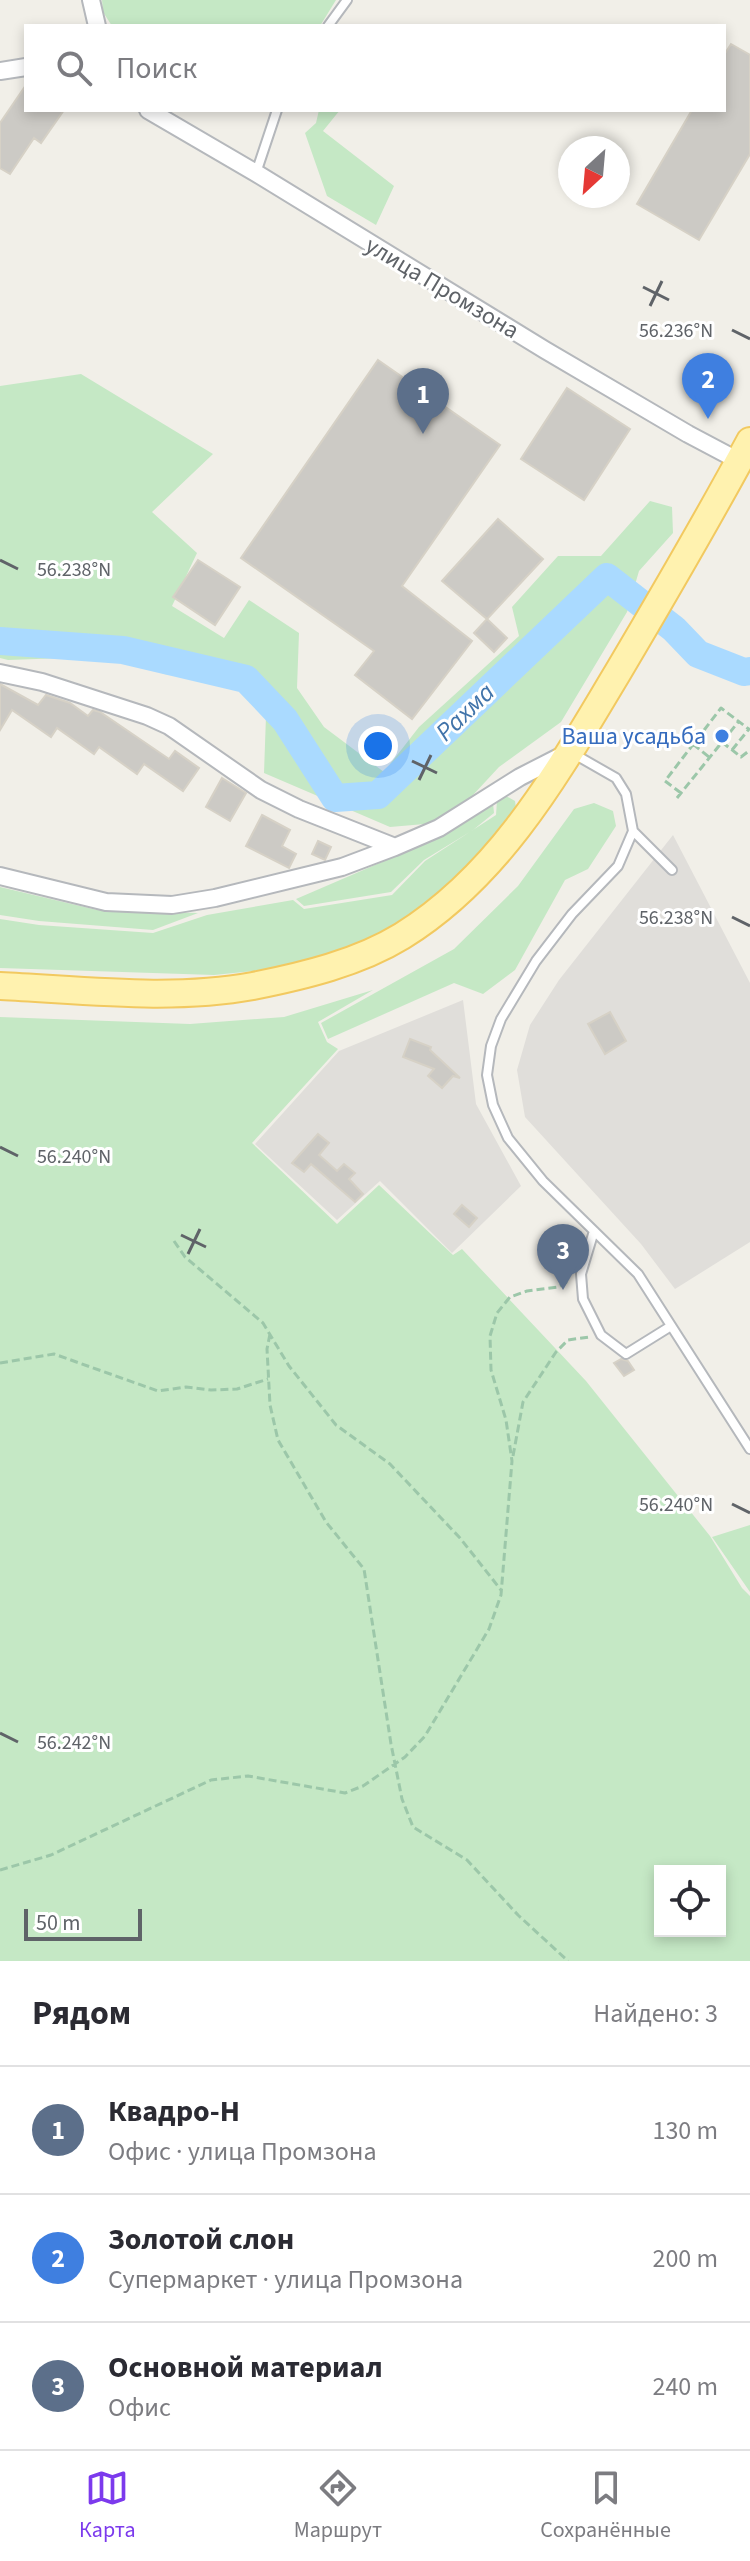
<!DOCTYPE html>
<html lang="ru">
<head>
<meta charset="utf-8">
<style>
	:root { --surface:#fff; --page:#f7f7f7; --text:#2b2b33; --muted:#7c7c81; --line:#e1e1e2; --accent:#7c3aed }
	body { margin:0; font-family:"Source Sans 3",sans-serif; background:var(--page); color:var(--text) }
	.controls { position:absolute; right:24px; bottom:24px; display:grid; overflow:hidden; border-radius:0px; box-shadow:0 4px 12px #0003 }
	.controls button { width:72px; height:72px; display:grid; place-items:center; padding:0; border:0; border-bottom:2px solid var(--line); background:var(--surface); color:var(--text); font:40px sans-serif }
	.compass { position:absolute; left:558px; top:136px; width:72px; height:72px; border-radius:50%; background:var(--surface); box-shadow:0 4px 12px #0003; rotate:206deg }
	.scale { position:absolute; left:24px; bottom:20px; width:118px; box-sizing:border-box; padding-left:8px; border:4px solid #5f6368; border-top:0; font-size:22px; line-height:28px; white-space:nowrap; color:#5f6368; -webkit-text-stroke:6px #fff; paint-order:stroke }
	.you { position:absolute; left:378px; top:746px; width:28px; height:28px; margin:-20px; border:6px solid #fff; border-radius:50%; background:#1a73e8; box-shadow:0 0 0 12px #1a73e833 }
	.badge { display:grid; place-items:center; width:52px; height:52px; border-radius:50%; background:var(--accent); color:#fff; font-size:26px; font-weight:700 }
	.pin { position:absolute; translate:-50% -66px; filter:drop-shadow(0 2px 4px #0008) }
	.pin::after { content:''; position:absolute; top:42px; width:28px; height:24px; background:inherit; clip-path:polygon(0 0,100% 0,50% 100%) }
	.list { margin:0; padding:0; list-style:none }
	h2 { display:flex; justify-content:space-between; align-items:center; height:104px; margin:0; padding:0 32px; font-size:34px }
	h2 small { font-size:26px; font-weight:400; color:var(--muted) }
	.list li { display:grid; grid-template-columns:52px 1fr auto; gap:24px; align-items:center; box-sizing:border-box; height:128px; padding:0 32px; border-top:2px solid var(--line) }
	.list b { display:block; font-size:30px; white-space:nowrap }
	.list p { margin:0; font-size:26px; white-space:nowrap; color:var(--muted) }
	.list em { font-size:26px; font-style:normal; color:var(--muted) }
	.icon { flex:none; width:44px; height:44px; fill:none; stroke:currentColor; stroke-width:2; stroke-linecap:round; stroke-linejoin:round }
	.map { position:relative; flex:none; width:750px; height:1961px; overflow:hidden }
	.search { position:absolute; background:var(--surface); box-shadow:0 4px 12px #0003; left:24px; right:24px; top:24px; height:88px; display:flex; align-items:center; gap:20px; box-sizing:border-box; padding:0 28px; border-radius:0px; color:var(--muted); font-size:30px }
	.sheet { height:488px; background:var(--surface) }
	nav { display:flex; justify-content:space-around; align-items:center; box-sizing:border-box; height:112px; border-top:2px solid var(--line); background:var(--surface); font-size:22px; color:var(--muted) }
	nav a { display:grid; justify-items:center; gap:4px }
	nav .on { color:var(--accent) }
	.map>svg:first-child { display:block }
	.industrial { fill:#e0deda }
	.green { fill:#c5e8c5; fill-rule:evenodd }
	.water { fill:#aadaff }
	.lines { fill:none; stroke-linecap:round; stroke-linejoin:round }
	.river { stroke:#aadaff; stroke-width:28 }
	.building { fill:#cccac5; stroke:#d6d1c6; stroke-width:2 }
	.lane-casing { stroke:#b5b8bc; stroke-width:12 }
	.street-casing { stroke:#b5b8bc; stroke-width:20 }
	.primary-casing { stroke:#f2c960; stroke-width:30 }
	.path { stroke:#9cc7a9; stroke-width:3; stroke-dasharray:8 4; stroke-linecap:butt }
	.lane { stroke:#fff; stroke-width:8 }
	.street { stroke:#fff; stroke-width:16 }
	.primary { stroke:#fff2af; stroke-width:26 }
	.ticks { fill:none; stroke:#5f6368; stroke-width:3 }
	.shop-dot { fill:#3f7fe0; stroke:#fff; stroke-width:3 }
	.labels { text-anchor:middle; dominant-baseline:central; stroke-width:6; stroke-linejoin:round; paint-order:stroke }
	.street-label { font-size:24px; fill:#5f6368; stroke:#fff }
	.shop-label { font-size:24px; fill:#366cbe; stroke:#fff; text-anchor:end }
	.water-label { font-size:26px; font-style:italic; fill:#4174aa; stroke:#fff }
	.ticks-label { font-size:20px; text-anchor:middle; fill:#5f6368; stroke:#fff; stroke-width:6; stroke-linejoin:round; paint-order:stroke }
</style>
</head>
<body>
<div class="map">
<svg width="750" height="1961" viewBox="0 0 750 1961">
	<rect width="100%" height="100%" fill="#f1efe8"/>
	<!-- industrial -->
	<path class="industrial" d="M673 835 750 983V1242L675 1289 641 1244 525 1117 517 1070 530 1025 559 980Z
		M463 1000 476 1104 521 1186 452 1253 380 1181 337 1220 255 1144 339 1051Z"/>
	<!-- green -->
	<path class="green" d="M102 0H336L320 26H112L103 12Z
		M319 110H340L323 131 394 186 376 225 327 196 305 133 316 123Z
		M81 374 213 454 152 512 197 553 172 606 224 638 249 600 299 633 297 688 324 727 384 772 419 727 519 636 512 607 558 556H601L650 501 672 507 673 533 639 571 627 612 561 722 499 767 448 822 390 827 264 773 267 687 164 674 120 656 8 660 0 658V386Z
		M506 796 515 801 517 814 509 827 409 922 352 952 291 967 214 975 0 968V919L39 925 153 933 207 915 293 900 304 909 392 895 425 861 496 815 497 801Z
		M493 803 494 813 473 830 424 860 391 892 304 906 296 899 433 840Z
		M594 803 613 811 616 826 588 869 565 880 515 970 483 994 454 983 328 1039 321 1023 454 949 518 886 574 809Z
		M0 887 97 910 198 913 153 930 39 921 0 915Z
		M373 990 318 1022 327 1042 338 1049 252 1143 337 1224 379 1185 453 1255 462 1249 586 1381 710 1536 742 1588 750 1596V1961H0V1017L190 1024 284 1017ZM660 1871H720V1931H660Z
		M750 1525V1592L712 1537Z"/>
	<!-- water -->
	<path class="water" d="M674 620C696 642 715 665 750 662V679C740 679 696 663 689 656 680 648 677 639 666 632Z"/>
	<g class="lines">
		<!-- river -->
		<path class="river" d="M0 641 123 650 246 679 285 720 335 798 378 795 607 577 674 629 698 654 744 672 750 671"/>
	</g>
	<!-- building -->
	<path class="building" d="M731 44 750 55V154L699 240 637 204 692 110H724V55Z
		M26 85V110H64L41 143 34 138 10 174 0 168V123Z
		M378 360 500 445 402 586 472 641 412 719 355 675 374 651 241 558Z
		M567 388 630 429 584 500 521 459Z
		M498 519 543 559 487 619 442 581Z
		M198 560 240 587 215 625 173 597Z
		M487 619 507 638 494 652 474 633Z
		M0 684 38 705 46 695 70 703 88 716 93 710 100 712 169 759 175 751 199 768 183 791 144 764 137 774 99 747 94 754 57 728 51 737 12 710 0 730Z
		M222 778 246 793 230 821 206 807Z
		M262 815 290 830 282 846 296 854 289 868 246 846Z
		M318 841 331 847 325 860 312 854Z
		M610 1012 626 1041 605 1054 588 1024Z
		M410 1039 431 1047 430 1050 460 1078 453 1076 442 1088 428 1076 434 1069 403 1057Z
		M318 1134 329 1143 319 1155 337 1171 344 1164 355 1173 349 1179 363 1194 355 1202 311 1164 304 1172 292 1163Z
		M462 1205 477 1218 469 1227 454 1214Z
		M621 1359 628 1361 634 1370 624 1376 614 1363Z"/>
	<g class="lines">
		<defs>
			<path id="lane" d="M328 26 347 0
				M256 173 277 110
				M574 754 616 778 626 794 633 831 618 866 572 914 536 961 501 1019 491 1046 487 1075 493 1105 508 1138 543 1181 638 1274 750 1449
				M633 831 672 870
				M594 1231 581 1274 583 1299 601 1335 626 1354 671 1326"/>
			<path id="street" d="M91 0 97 26
				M0 71 26 67
				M148 110 256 173 545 350 688 434 739 461
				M0 673 42 682 147 716 169 726 261 790 299 809 395 847
				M0 876 106 902 172 905 215 898 342 867 395 847 439 828 520 777 563 755"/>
			<path id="primary" d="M0 986C83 990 171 1001 253 986 303 976 358 963 402 936 502 874 559 770 618 672 663 596 708 519 750 441"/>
		</defs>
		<!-- lane casing -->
		<use href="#lane" class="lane-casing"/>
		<!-- street casing -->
		<use href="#street" class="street-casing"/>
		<!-- primary casing -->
		<use href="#primary" class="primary-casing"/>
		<!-- path -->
		<path class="path" d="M722 742 741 757 750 750
			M693 744 709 757
			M732 750 749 729
			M681 793 665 781 721 708 750 730
			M677 798 739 721
			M174 1241 185 1257 263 1323 289 1366 336 1425 390 1464 460 1538 501 1590
			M270 1334 267 1349 270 1405 278 1440 326 1522 364 1569 391 1744 402 1799 413 1827 467 1860 518 1915 568 1961
			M0 1363 54 1354 158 1391 186 1387 211 1390 237 1389 268 1379
			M513 1456 523 1402 556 1352 568 1340 589 1337
			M0 1870 51 1855 211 1780 248 1776 345 1793 363 1786 405 1757 425 1736 489 1629 501 1595 512 1461 506 1420 491 1370 490 1336 497 1313 510 1297 527 1291 558 1287 570 1280"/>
		<!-- lane -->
		<use href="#lane" class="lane"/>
		<!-- street -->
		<use href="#street" class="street"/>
		<!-- primary -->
		<use href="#primary" class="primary"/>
	</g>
	<!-- ticks -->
	<path class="ticks" d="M643 287 669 300M650 306 662 281M732 330 750 339M0 560 18 569M412 761 437 773M419 780 431 755M732 917 750 926M0 1147 18 1156M181 1235 206 1247M188 1254 200 1229M732 1504 750 1513M0 1733 18 1742"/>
	<!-- markers -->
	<circle class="shop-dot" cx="722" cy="736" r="8"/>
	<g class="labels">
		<!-- street labels -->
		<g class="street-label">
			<text transform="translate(442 288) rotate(31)">улица Промзона</text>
		</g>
		<!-- shop labels -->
		<g class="shop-label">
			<text x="706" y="736">Ваша усадьба</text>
		</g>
		<!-- water labels -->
		<g class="water-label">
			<text transform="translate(465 712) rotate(-44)">Рахма</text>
		</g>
	</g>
	<g class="ticks-label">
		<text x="676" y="337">56.236°N</text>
		<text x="74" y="576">56.238°N</text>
		<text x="676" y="924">56.238°N</text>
		<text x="74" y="1163">56.240°N</text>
		<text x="676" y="1511">56.240°N</text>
		<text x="74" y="1749">56.242°N</text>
	</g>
</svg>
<div class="controls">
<button><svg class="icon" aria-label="locate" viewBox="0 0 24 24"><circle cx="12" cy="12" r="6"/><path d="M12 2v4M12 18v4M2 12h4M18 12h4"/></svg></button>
</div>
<svg class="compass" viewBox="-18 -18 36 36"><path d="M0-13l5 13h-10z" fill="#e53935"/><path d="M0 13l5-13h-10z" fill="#7c7c81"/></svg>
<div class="scale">50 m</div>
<div class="you"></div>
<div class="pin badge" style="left:423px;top:434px;background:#5c6f8a">1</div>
<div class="pin badge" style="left:708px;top:419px;background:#3f7fe0">2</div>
<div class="pin badge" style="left:563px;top:1290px;background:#5c6f8a">3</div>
<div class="search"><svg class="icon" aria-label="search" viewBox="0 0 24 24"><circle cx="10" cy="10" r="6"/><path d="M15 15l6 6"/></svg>Поиск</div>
</div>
<section class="sheet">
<h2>Рядом<small>Найдено: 3</small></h2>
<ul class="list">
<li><span class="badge" style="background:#5c6f8a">1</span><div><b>Квадро-Н</b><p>Офис · улица Промзона</p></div><em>130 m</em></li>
<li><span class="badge" style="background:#3f7fe0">2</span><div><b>Золотой слон</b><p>Супермаркет · улица Промзона</p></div><em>200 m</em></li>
<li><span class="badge" style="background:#5c6f8a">3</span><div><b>Основной материал</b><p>Офис</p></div><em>240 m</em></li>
</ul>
</section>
<nav>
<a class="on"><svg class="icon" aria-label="map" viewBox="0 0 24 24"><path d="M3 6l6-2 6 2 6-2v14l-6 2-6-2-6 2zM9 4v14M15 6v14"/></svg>Карта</a>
<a><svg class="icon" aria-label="directions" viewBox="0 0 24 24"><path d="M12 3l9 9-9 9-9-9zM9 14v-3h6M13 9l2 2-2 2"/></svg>Маршрут</a>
<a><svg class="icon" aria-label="saved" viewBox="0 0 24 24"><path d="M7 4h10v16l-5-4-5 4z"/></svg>Сохранённые</a>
</nav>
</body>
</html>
